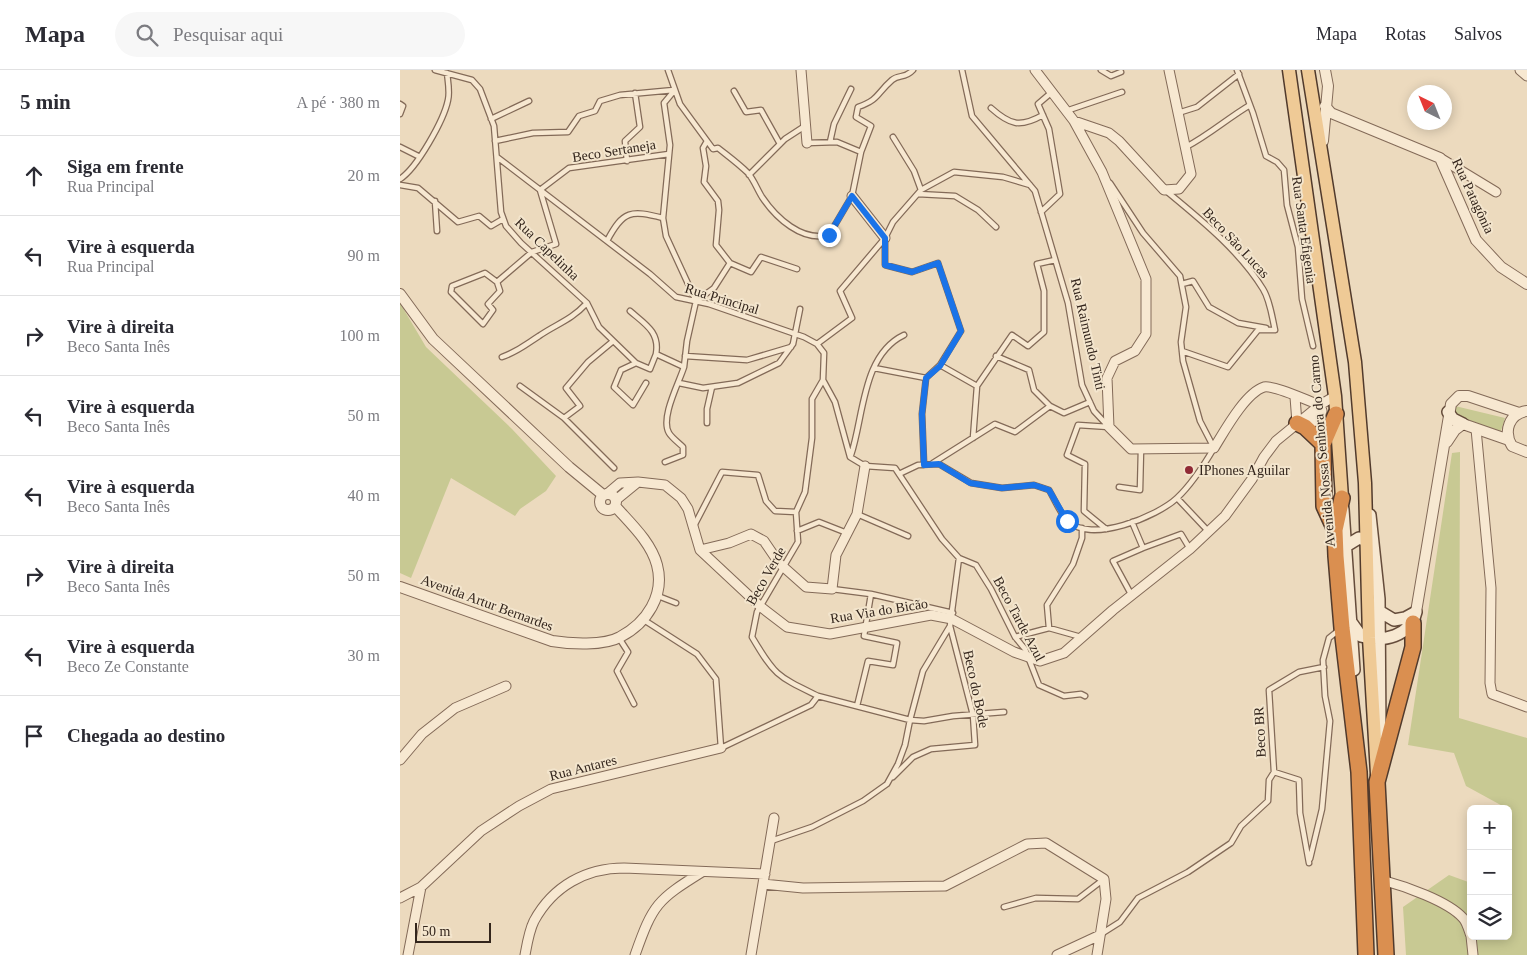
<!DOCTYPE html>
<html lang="pt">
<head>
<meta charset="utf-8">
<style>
	:root { --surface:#fff; --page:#f7f7f7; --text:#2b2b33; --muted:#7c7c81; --line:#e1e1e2 }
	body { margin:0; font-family:Georgia,serif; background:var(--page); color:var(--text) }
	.controls { position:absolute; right:15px; bottom:15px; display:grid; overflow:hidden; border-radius:8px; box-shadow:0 2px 12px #0003 }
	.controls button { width:45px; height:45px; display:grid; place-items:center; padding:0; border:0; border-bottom:1px solid var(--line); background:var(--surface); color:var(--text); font:25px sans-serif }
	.compass { position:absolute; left:1007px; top:15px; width:45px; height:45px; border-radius:50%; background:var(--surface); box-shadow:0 2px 12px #0003; rotate:317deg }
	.scale { position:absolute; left:15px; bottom:12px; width:76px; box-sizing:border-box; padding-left:5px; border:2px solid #33251c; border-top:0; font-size:14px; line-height:18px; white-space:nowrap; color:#33251c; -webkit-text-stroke:4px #f3e5cd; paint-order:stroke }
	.stop { position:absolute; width:15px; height:15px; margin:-11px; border:4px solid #1a73e8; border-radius:50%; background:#fff }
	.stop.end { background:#1a73e8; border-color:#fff; box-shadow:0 1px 5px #0008 }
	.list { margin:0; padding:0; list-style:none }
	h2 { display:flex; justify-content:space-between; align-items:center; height:65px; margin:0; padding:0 20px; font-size:21px }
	h2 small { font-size:16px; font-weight:400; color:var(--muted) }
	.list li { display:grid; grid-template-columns:32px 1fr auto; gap:15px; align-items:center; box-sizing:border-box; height:80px; padding:0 20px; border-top:1px solid var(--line) }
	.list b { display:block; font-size:19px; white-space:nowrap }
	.list p { margin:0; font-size:16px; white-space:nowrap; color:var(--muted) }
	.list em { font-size:16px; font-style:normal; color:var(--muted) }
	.icon { flex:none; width:28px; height:28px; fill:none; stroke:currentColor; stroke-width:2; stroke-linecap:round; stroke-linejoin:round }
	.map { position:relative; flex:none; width:1127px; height:885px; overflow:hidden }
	header { display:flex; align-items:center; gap:30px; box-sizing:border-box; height:70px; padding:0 25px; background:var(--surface); border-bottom:1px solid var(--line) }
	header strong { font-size:24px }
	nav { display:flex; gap:28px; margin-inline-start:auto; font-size:18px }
	.search { width:350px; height:45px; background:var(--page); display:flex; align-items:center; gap:12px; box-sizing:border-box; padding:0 18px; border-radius:28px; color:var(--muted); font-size:19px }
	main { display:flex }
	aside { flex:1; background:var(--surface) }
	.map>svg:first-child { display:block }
	.green { fill:#c8c993 }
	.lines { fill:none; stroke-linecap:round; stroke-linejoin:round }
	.service-casing { stroke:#836a58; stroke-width:7 }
	.minor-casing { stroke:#836a58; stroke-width:11 }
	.tertiary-casing { stroke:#836a58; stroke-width:12 }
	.secondary-casing { stroke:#654c3b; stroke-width:14 }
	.primary-casing { stroke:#513a2c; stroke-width:15 }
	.motorway-casing { stroke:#513a2c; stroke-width:18 }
	.service { stroke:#f7e8d1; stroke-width:4.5 }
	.minor { stroke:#f7e8d1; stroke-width:9 }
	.tertiary { stroke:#f7e8d1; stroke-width:10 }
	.secondary { stroke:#f7e8d1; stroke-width:11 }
	.primary { stroke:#efca96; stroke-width:12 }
	.motorway { stroke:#da8f50; stroke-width:15 }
	.route { stroke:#1a73e8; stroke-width:6 }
	.poi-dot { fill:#902a35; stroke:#f3e5cd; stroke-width:2 }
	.labels { text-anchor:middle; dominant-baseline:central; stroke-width:4; stroke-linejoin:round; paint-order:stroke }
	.street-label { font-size:14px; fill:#33251c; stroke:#f3e5cd }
	.poi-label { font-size:14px; fill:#33251c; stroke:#f3e5cd; text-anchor:start }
</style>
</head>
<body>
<header>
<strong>Mapa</strong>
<div class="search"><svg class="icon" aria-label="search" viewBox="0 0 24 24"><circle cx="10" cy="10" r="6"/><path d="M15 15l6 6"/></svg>Pesquisar aqui</div>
<nav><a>Mapa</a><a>Rotas</a><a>Salvos</a></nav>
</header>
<main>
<aside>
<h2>5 min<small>A pé · 380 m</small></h2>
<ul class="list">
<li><svg class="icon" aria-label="ahead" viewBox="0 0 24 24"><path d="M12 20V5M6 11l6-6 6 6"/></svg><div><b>Siga em frente</b><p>Rua Principal</p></div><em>20 m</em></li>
<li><svg class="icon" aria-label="left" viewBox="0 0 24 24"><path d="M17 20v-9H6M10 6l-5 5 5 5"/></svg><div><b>Vire à esquerda</b><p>Rua Principal</p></div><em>90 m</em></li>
<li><svg class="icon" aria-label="right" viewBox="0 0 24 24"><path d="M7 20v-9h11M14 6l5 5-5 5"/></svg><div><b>Vire à direita</b><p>Beco Santa Inês</p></div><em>100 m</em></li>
<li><svg class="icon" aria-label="left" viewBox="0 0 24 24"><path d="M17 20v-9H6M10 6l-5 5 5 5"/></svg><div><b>Vire à esquerda</b><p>Beco Santa Inês</p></div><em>50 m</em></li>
<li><svg class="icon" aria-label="left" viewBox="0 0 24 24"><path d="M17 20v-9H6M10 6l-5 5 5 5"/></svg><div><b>Vire à esquerda</b><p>Beco Santa Inês</p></div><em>40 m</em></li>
<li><svg class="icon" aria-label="right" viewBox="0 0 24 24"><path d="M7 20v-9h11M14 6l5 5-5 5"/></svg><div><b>Vire à direita</b><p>Beco Santa Inês</p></div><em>50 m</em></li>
<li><svg class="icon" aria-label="left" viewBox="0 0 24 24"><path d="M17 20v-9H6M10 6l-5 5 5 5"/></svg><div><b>Vire à esquerda</b><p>Beco Ze Constante</p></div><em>30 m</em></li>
<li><svg class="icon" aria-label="arrive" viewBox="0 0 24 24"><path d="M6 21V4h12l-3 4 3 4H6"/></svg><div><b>Chegada ao destino</b></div></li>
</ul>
</aside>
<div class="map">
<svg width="1127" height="885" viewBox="0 0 1127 885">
	<rect width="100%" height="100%" fill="#ecdabe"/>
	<!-- green -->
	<path class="green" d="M0 233 26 277 112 359 156 406 146 421 120 439 115 446 51 408 11 508 0 503Z
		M1055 336 1105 348 1100 364 1052 347Z
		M1060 382 1059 648 1127 668V885H1006L1003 837 1049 805 1071 813V866H1108V739L1066 716 1054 683 1008 675 1052 383Z"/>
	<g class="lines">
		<defs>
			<path id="service" d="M35 0 72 10 80 19 94 56 101 142 106 156 121 173 187 233 199 257 236 293
				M268 0 280 34 313 79 318 78C328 86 339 94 348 103 354 110 357 119 362 127 376 148 402 172 429 165L452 126 461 82 437 72 407 73
				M562 0 572 46 635 121 668 233 682 315 694 341 708 356
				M701 0 711 6 721 2
				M837 0 853 43 866 86 877 92 884 100 887 135 898 177 902 229 913 276
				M274 21 264 33 270 75 263 148 266 166 296 231
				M334 21 346 42 361 40 380 74
				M0 34 3 36 0 44
				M591 38C610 55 620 58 643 45
				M666 41 722 22
				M778 43 797 37 839 4
				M91 49 129 31
				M493 67 514 101 521 120
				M95 71 133 63 168 62 179 46 195 41 200 31 220 25 274 20
				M430 72 434 54 451 19
				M0 77 20 87
				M786 77C809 65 828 48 850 35
				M461 82 471 56 456 47 458 37C480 29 476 24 492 10 499 4 505 9 513 0
				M97 87 250 204 276 227 309 234 404 267 417 274 424 283 423 310 435 332 450 387 465 396 495 398 542 469 559 488 550 556 523 601 510 650 505 675 498 694 487 714 463 731 412 757 371 771
				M227 91 225 71 240 57 235 23
				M349 105 385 69 405 56
				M0 109C17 98 44 50 48 30 50 22 48 12 47 3
				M0 115 18 118 58 152 79 146 91 156 103 149
				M765 120C800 149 839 180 863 219 870 230 872 247 875 260H858L828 297 782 281
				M518 124 555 126 578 140 596 157
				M35 131 37 161
				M641 142 660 124 649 59 638 34 652 22
				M485 168V195L512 202 538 193 561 261 540 295 526 308 522 344 524 395
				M207 171C223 140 231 140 263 148
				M330 193 351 202 361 187 397 199
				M97 212 100 221 88 234 93 240 83 254 51 222 52 216 85 203 97 212 132 182 156 174 140 120 169 98 269 84
				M782 214 793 211 809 237 838 253 866 258
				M296 231 314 218 330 193 316 175 319 140 318 131 304 112 306 96 303 78 307 71
				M230 241C245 254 260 262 256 284
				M417 274 452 248 440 221 485 168 493 152 521 120 554 102 603 107 630 115
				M285 286 347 290 391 277
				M596 286 629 300 634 320 650 336
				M102 287C119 281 125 275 139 266 158 253 170 251 187 233
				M540 295 577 316
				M474 298 526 308
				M246 313 233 335 214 317 221 300 236 293 250 299 256 284 284 297 287 271 296 231
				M279 313 303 318 338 313 379 293 393 274 400 239
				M120 316 164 348 180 336 166 318 188 292 212 272
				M164 348 214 398
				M307 353V339L312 317
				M573 368 577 316 612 265 628 276 644 262V221L637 194 655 190
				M451 385C464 346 462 285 504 265
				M265 392 283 385V377C279 373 272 368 269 363 260 348 279 313 284 297
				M533 393 595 354 615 362 650 336 664 343 690 332
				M499 404 518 395 539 394 571 413 602 418 634 415 649 420C655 430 660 443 667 450 690 475 758 446 777 428 792 414 804 395 814 378L800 351 783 291 781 272 786 237 780 206 743 163 710 113
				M719 417 740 420 741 379
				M777 428 809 462
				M457 444 508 466
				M732 452 743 478 781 464 790 479
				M294 456 322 402 358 405 366 431 375 441 396 442
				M706 459 684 441 685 394 667 385 678 355 709 357
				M397 461 419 452 447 463
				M559 488 576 495 591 519 615 567 625 579 639 615 664 626 681 624 685 626
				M432 519 471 524 553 543
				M258 526 276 533
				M732 526 713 491 743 478
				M244 550 297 584 316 609 321 678 411 635 418 626 510 650 524 651 553 646 604 642
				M649 558 647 535 673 494 682 468V458
				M615 567 649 558 681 567
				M219 568 228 582 217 601 234 634
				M418 626C377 606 375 606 352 567L357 542 398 472 396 442 405 422 412 368V329L423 310
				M457 636 468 591 493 595 497 573 464 566 471 524
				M874 702 869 620 899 602 924 597
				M493 707 513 687 531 679 575 675 573 645 550 556
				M910 789 922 739 930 651 925 626 923 590 929 568 939 560
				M604 837 636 828 678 829 704 809
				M701 864 720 852 738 828 788 802 831 773 841 756 868 731 869 710 874 702 899 710 900 743 909 793"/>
			<path id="minor" d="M401 0 407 73
				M635 0 674 51 702 102 746 209V264L735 281 715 291 707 308 709 357 731 379 814 378C824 362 845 323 864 317 874 315 908 331 920 335L922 341 920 345 911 354 901 353
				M1120 0 1127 6
				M674 51 709 63 719 71 764 120 779 119 791 104 769 0
				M1040 88 1096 122
				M452 126 485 168
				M895 327 897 353
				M1076 359 1091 518 1090 613 1092 624 1127 637
				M207 424 220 413 238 412 265 415 281 428 288 439 300 480 361 537 387 557 430 564 531 545 552 549 614 582 640 591 664 583 713 540 790 479 825 446 852 409 864 387 876 371 920 335 935 326
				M216 430 238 412
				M300 480 329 473 351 464 364 471 379 493 406 517 432 519 436 485 457 444 465 396
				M0 690 22 664 55 638 106 616
				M982 810C1004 816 1048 831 1063 848 1067 852 1069 861 1071 866
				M363 814 403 818 545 816 627 774 646 773 704 809 706 829 697 885
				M0 828 21 817 81 761 119 736 151 719 321 678
				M1071 866 1073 885
				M8 885 21 817
				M125 885C127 874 129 861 134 851 153 816 186 798 224 798L365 804
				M235 885C253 834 257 830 302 802
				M351 885 374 748
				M657 885 700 865"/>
			<path id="tertiary" d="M925 36 931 43 1040 88 1076 170 1101 197 1127 214
				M923 71 928 16 925 0
				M0 224 33 269 169 397 203 425
				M1127 341C1109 344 1103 361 1112 376L1127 382
				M1047 372 1055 360 1063 354 1109 370
				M200 432a8 8 0 1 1 16 0a8 8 0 1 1-16 0Z
				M0 517 152 571C170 574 204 576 220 567 247 553 265 525 257 495 251 472 230 453 215 436
				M1016 542 1051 334 1059 326H1068L1119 343"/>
			<path id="secondary" d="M1048 342 1053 349 1063 354
				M943 439 954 600
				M970 445 979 529 980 663
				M946 476 959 468 973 473
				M979 541 994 550 1005 548 1016 542
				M951 552 961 566C984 573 1010 566 1016 542"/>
			<path id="primary" d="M889 0 935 326 942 428
				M908 0 955 292 965 413 969 568 977 704"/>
			<path id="motorway" d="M897 353 905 357 923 374 924 436 935 460
				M923 374 936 344
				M942 428 935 460 936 486 942 558 959 702 966 885
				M986 885 977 712 1013 577V553"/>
		</defs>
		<!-- service casing -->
		<use href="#service" class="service-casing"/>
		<!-- minor casing -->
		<use href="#minor" class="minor-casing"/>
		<!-- tertiary casing -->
		<use href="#tertiary" class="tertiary-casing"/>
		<!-- secondary casing -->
		<use href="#secondary" class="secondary-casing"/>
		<!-- primary casing -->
		<use href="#primary" class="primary-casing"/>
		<!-- motorway casing -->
		<use href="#motorway" class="motorway-casing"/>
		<!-- service -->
		<use href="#service" class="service"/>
		<!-- minor -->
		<use href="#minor" class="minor"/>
		<!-- tertiary -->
		<use href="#tertiary" class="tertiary"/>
		<!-- secondary -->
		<use href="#secondary" class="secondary"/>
		<!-- primary -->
		<use href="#primary" class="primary"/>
		<!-- motorway -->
		<use href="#motorway" class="motorway"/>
	</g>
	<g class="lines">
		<!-- route -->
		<path class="route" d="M429 165 452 126 485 168V195L512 202 538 193 561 261 540 296 526 308 522 344 524 395 539 394 570 413 602 418 634 415 649 420 667 451"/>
	</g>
	<!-- markers -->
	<circle class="poi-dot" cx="789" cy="400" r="5"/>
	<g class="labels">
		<!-- street labels -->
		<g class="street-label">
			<text transform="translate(214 81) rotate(-9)">Beco Sertaneja</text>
			<text transform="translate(1073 126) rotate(65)">Rua Patagônia</text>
			<text transform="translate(904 160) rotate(82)">Rua Santa Efigenia</text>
			<text transform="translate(836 173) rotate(47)">Beco São Lucas</text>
			<text transform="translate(147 179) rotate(44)">Rua Capelinha</text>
			<text transform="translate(322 229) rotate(17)">Rua Principal</text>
			<text transform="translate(688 264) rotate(77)">Rua Raimundo Tinti</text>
			<text transform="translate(922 381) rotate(-95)">Avenida Nossa Senhora do Carmo</text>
			<text transform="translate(366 506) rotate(-60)">Beco Verde</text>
			<text transform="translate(87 533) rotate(20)">Avenida Artur Bernardes</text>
			<text transform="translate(479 541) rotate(-9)">Rua Via do Bicão</text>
			<text transform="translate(619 549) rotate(62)">Beco Tarde Azul</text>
			<text transform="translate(576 619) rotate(78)">Beco do Bode</text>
			<text transform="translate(860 662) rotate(-93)">Beco BR</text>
			<text transform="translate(183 698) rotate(-14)">Rua Antares</text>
		</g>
		<!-- poi labels -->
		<g class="poi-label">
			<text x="799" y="400">IPhones Aguilar</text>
		</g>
	</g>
</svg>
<div class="controls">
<button>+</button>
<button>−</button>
<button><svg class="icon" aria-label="layers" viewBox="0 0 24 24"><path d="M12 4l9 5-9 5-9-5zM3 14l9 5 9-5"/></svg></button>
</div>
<svg class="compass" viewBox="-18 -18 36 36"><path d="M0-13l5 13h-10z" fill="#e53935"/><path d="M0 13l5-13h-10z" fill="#7c7c81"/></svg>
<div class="scale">50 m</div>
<div class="stop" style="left:667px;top:451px"></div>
<div class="stop end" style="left:429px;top:165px"></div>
</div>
</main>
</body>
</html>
